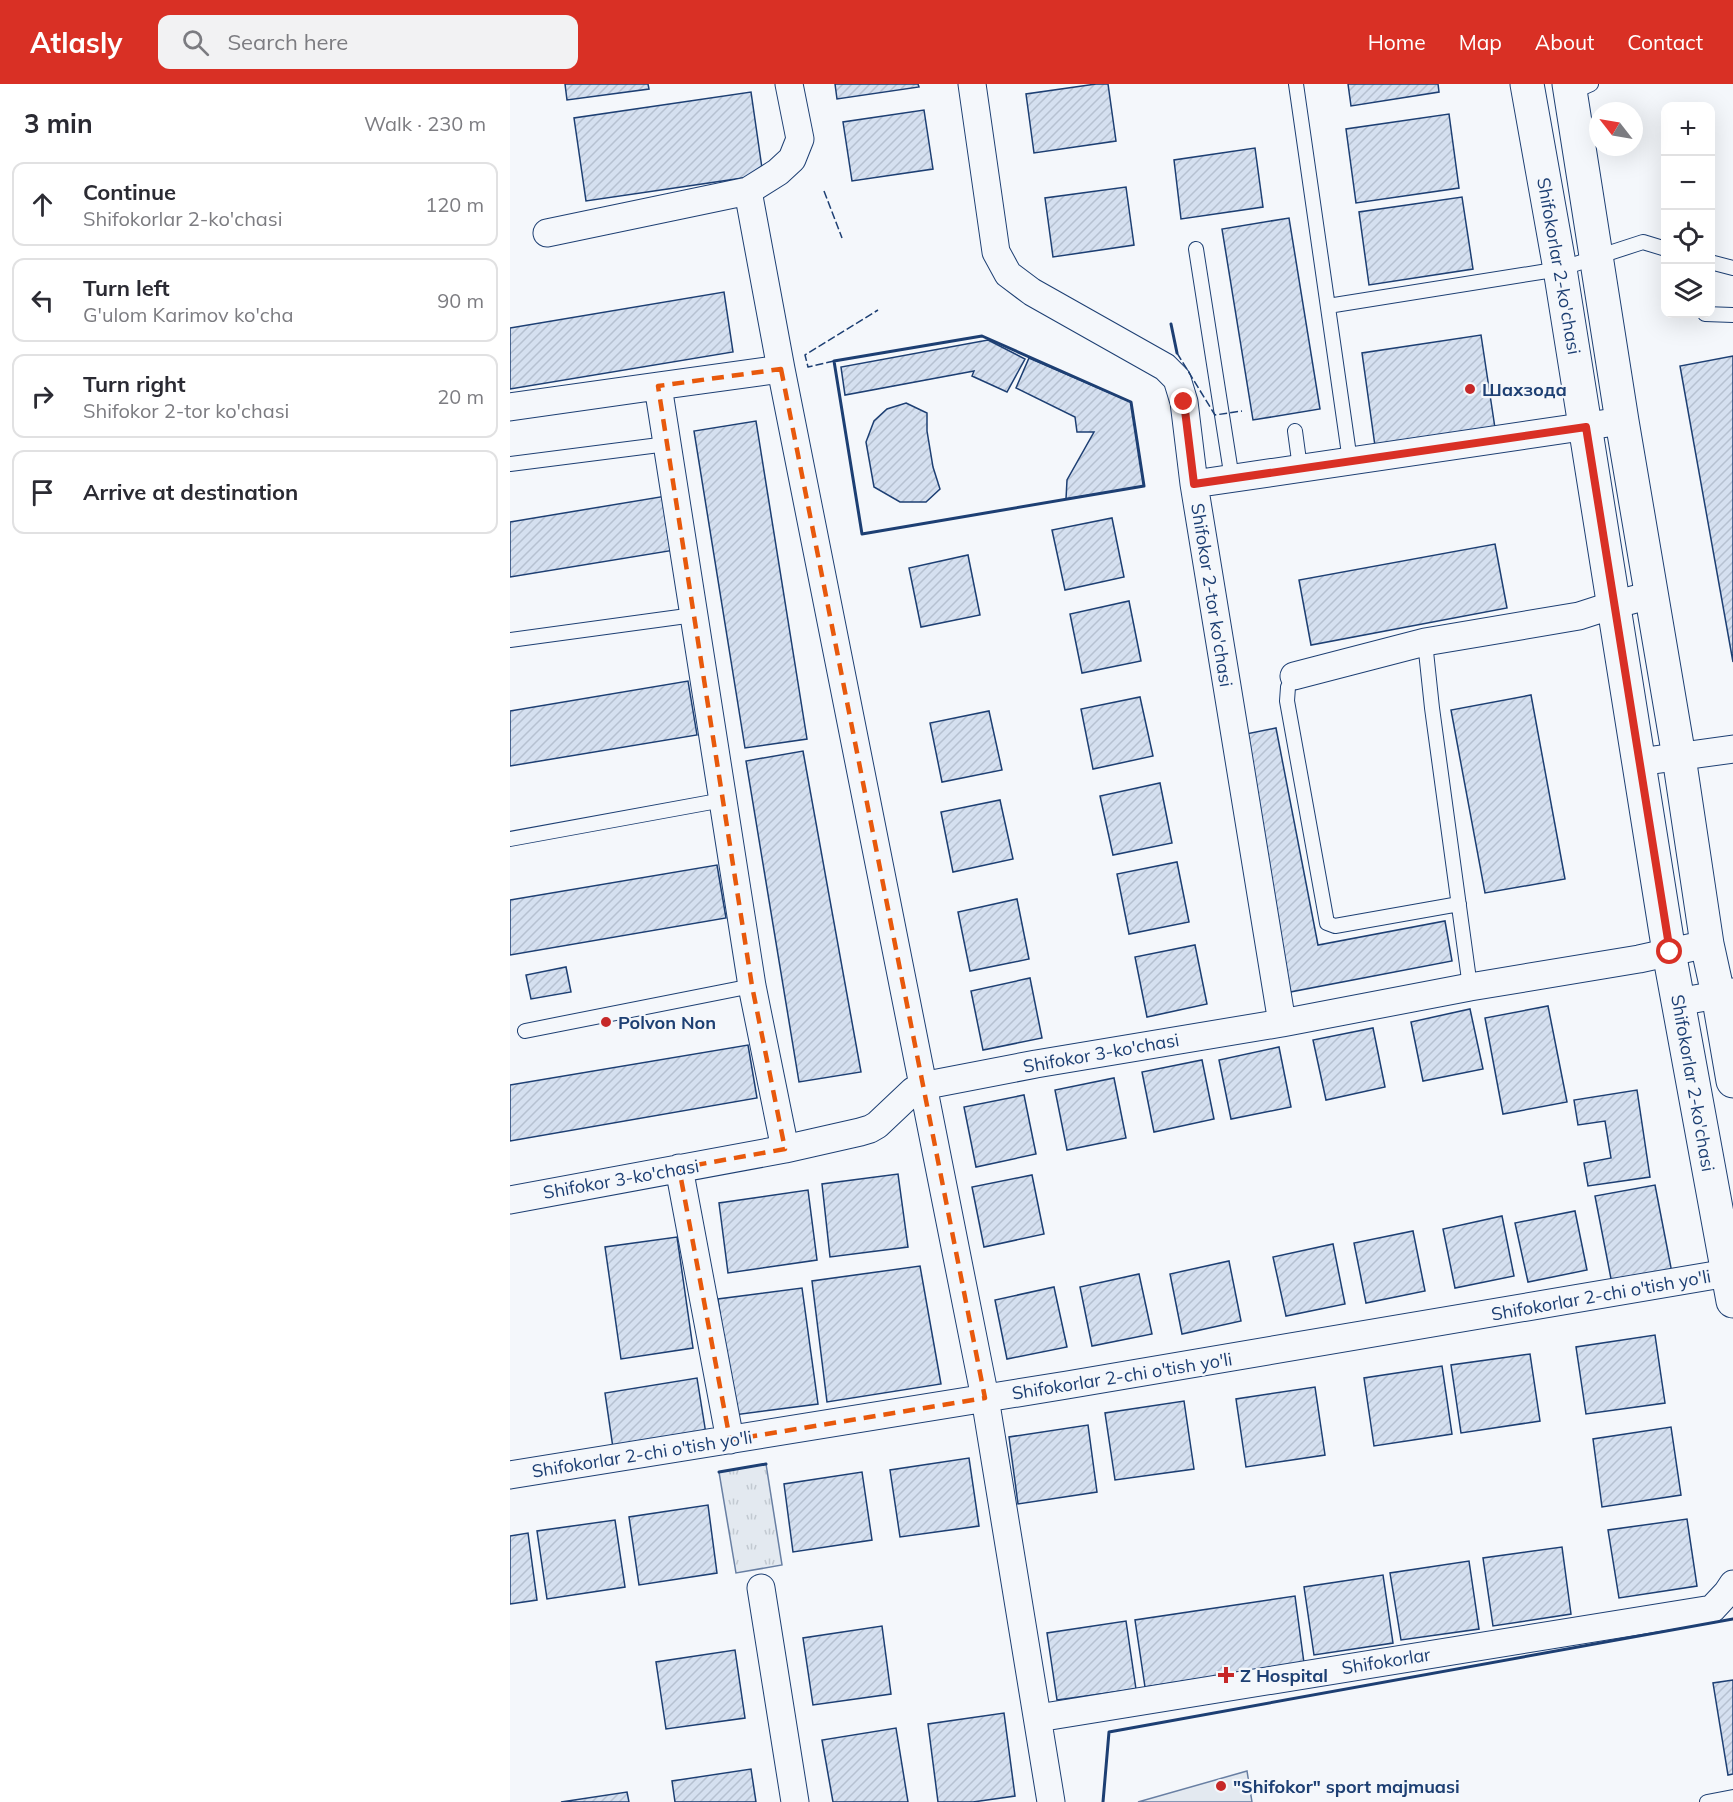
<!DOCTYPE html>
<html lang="en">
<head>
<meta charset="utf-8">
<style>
	:root { --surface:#fff; --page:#f2f2f3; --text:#2b2b33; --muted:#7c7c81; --line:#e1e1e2; --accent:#d93025 }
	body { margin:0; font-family:Mulish,sans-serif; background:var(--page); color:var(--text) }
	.controls { position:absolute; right:18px; top:18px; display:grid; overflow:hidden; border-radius:12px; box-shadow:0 6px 24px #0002 }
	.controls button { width:54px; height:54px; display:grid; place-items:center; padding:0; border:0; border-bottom:2px solid var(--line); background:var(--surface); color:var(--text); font:30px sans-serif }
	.compass { position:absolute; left:1079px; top:18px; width:54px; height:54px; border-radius:50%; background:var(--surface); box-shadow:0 6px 24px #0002; rotate:301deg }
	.stop { position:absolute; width:18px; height:18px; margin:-14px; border:4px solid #d93025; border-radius:50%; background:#fff }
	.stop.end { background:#d93025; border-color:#fff; box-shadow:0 2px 6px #0008 }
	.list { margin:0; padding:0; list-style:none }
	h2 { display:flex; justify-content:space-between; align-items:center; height:78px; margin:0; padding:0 24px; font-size:26px }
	h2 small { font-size:20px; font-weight:400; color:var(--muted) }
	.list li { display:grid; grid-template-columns:39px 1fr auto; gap:18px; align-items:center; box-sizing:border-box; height:84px; margin:0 12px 12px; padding:0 12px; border:2px solid var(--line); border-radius:12px }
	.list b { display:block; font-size:22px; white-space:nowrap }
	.list p { margin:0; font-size:20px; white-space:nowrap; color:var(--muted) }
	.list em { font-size:20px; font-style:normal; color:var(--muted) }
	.icon { flex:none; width:33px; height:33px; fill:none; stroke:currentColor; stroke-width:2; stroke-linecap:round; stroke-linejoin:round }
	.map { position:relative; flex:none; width:1223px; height:1718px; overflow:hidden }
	header { display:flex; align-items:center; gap:36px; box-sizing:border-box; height:84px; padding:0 30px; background:var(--accent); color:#fff }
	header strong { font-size:28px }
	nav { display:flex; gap:33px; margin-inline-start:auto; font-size:21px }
	.search { width:420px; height:54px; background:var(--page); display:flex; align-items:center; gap:15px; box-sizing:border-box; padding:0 21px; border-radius:12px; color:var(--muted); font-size:22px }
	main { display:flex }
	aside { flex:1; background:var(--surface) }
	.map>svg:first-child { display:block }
	.grass { fill:url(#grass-tufts); stroke:#687fa3; stroke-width:1.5 }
	.pitch { fill:#e3e9f0; stroke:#687fa3; stroke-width:1.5 }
	.building { fill:url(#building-hatch); stroke:#1d3f73; stroke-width:1.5 }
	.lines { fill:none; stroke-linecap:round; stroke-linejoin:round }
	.lane-casing { stroke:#1d3f73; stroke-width:16 }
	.street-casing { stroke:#1d3f73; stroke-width:29 }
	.secondary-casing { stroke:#1d3f73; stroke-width:35 }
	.lane { stroke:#f4f7fb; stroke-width:14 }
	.street { stroke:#f4f7fb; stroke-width:27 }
	.secondary { stroke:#f4f7fb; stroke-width:33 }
	.fence { stroke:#1d3f73; stroke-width:1.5; stroke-dasharray:8 3; stroke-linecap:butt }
	.wall { stroke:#1d3f73; stroke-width:3 }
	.route { stroke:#d93025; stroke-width:8 }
	.marked { fill:none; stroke:#e8590c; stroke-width:4.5; stroke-dasharray:12 8; stroke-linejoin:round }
	.poi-dot { fill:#c62828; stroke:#f4f7fb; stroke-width:2 }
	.labels { text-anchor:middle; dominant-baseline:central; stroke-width:4.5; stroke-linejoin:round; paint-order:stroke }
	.street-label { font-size:18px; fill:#1d3f73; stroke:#f4f7fb }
	.poi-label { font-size:18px; font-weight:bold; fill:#1d3f73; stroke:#f4f7fb; text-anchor:start }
</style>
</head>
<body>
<header>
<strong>Atlasly</strong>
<div class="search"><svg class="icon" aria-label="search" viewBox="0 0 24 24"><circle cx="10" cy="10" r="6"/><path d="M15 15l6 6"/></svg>Search here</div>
<nav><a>Home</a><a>Map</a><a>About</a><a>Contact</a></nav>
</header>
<main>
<aside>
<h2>3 min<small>Walk · 230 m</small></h2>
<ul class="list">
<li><svg class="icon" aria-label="ahead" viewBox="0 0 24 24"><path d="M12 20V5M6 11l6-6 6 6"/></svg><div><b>Continue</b><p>Shifokorlar 2-ko'chasi</p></div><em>120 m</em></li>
<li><svg class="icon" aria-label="left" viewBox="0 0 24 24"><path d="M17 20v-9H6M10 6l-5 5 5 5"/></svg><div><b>Turn left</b><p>G'ulom Karimov ko'cha</p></div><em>90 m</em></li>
<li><svg class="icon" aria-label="right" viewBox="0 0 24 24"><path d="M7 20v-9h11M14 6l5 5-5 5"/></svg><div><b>Turn right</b><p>Shifokor 2-tor ko'chasi</p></div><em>20 m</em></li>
<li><svg class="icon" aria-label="arrive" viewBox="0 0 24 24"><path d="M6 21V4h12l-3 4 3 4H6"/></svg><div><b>Arrive at destination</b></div></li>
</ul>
</aside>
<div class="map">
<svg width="1223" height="1718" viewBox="0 0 1223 1718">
	<defs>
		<pattern id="grass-tufts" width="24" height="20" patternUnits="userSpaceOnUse" patternTransform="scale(1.5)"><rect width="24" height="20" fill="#e3e9f0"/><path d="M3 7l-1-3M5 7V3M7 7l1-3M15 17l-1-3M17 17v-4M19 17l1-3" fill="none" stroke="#c2c9d1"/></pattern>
		<pattern id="building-hatch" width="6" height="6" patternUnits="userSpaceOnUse" patternTransform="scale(1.5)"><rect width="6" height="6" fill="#d5e0f0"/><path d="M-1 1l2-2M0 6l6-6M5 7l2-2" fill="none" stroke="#b6c1d1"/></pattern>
	</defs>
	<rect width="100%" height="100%" fill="#f4f7fb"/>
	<!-- grass -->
	<path class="grass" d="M256 1380 272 1481 226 1489 209 1388Z"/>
	<!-- pitch -->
	<path class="pitch" d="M737 1687 742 1718H628Z"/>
	<!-- building -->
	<path class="building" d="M55 0H138L139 5 57 16Z
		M325 0H408L409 3 327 15Z
		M586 0H598L606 57 524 69 516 10Z
		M838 0H928L929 8 841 22Z
		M241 8 253 91 76 117 64 34Z
		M414 26 423 85 342 97 333 38Z
		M939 30 949 104 846 119 836 45Z
		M745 64 753 123 671 135 664 76Z
		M616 103 624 161 543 173 535 114Z
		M952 113 963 185 859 201 849 128Z
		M779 134 810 325 743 336 712 145Z
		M214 208 223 268 0 305V244Z
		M971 251 985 344 865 362 852 269Z
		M478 256 515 275 497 308 462 292 464 287 335 311 331 283Z
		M1223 272V578L1170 282Z
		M519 274 621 318 634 402 556 415 557 396 584 348H567L565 333 506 304Z
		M396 319 417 329V347L423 383 430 405 416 418H390L364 403 356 358 364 337 377 325Z
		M246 337 297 655 235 664 184 347Z
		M156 412 165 466 0 493V438Z
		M602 434 614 493 555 506 542 446Z
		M985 460 997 524 801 561 789 496Z
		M458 471 470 531 411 543 399 484Z
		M619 517 631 577 572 589 560 530Z
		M178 597 187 651 0 682V627Z
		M1021 611 1055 795 975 809 941 626Z
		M630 613 643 672 583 685 571 625Z
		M479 627 492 686 432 698 420 639Z
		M766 644 808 861 935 837 942 877 780 908 731 651Z
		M293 667 351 988 289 998 236 677Z
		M650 699 662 759 603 771 590 712Z
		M490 716 503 775 443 788 431 728Z
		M667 778 679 838 619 850 607 790Z
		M207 781 216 834 0 871V816Z
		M507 815 519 875 460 887 448 828Z
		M685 861 697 920 637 933 625 873Z
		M56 883 61 908 21 915 16 891Z
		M520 894 532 954 473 966 461 907Z
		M1038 922 1057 1018 993 1030 975 934Z
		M960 925 973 985 913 997 901 938Z
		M863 944 875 1003 816 1016 803 956Z
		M238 961 247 1014 0 1057V1001Z
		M769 963 781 1023 721 1035 709 976Z
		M692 976 704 1035 644 1048 632 988Z
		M604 994 616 1054 557 1066 545 1006Z
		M1127 1006 1140 1093 1078 1102 1074 1079 1101 1074 1095 1037 1068 1041 1064 1016Z
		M514 1011 526 1070 466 1083 454 1023Z
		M388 1090 398 1163 320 1173 312 1100Z
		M522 1091 534 1150 474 1163 462 1103Z
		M1145 1101 1162 1189 1102 1200 1085 1112Z
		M298 1106 307 1176 218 1189 209 1119Z
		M1065 1127 1077 1186 1018 1198 1005 1139Z
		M992 1132 1004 1192 945 1204 933 1145Z
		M903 1147 915 1207 856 1219 844 1159Z
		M167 1153 183 1264 111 1275 95 1163Z
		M823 1160 835 1220 776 1232 763 1173Z
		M719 1177 731 1237 672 1250 660 1190Z
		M410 1182 431 1300 317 1318 302 1197Z
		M629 1190 642 1250 582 1262 570 1203Z
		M544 1203 557 1263 497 1275 485 1216Z
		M292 1204 308 1320 224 1331 208 1215Z
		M1145 1251 1155 1319 1076 1330 1066 1263Z
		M1020 1270 1030 1337 951 1349 941 1281Z
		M932 1282 942 1350 864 1362 854 1294Z
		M187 1294 196 1350 103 1364 95 1309Z
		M805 1303 815 1371 736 1383 726 1315Z
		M674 1317 684 1385 605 1396 595 1329Z
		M578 1341 587 1408 508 1420 499 1353Z
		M1161 1343 1171 1411 1092 1423 1083 1355Z
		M459 1374 469 1442 390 1453 380 1386Z
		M352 1388 362 1456 283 1468 274 1400Z
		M198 1421 207 1489 129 1501 119 1433Z
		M1177 1435 1187 1502 1109 1514 1098 1446Z
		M105 1436 115 1503 37 1515 27 1447Z
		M18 1449 27 1516 0 1520V1452Z
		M1052 1463 1061 1530 983 1542 973 1474Z
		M959 1477 969 1545 891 1556 880 1489Z
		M873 1491 883 1559 804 1571 794 1503Z
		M785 1512 794 1579 635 1603 625 1536Z
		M616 1537 626 1605 547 1616 537 1549Z
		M372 1542 381 1610 303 1621 293 1554Z
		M225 1566 235 1634 156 1645 146 1578Z
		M1223 1596V1690L1218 1691 1203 1599Z
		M494 1629 505 1712 463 1718H428L418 1640Z
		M386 1644 398 1718H323L312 1656Z
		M241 1685 246 1718H165L162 1697Z
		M117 1708 119 1718H51Z"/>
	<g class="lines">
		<defs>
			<path id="lane" d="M786 0 840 377
				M1061 9 1081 0
				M686 165 722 395
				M1200 178 1223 184
				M818 222 1050 185 1133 158 1156 165
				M1195 230 1223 231
				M785 347 790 384
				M0 380 157 360
				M0 556 184 531
				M915 558 922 624 960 903
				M784 592 778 603 777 617 817 839 825 842 949 820
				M0 755 213 716
				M15 947 242 902
				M1197 1718 1223 1713"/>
			<path id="street" d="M462 0 486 168 498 190 522 208 655 283 667 295 674 318 684 400 772 939
				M238 107 271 285 475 1314 541 1718
				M37 149 238 107 268 88 282 75 290 55 279 0
				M271 285 148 302 242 902 275 1065
				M0 323 148 302
				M684 400 1112 337
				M784 592 915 558 1069 532 1103 521 1141 511
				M1129 678 1223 665
				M1168 918 1223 908
				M169 1084 220 1356
				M0 1116 275 1065 350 1048 360 1045 367 1041 403 1007 412 1002 526 980 772 939 960 903 1129 875 1197 860
				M0 1391 557 1301 1223 1188
				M251 1504 285 1718
				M528 1634 1202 1525 1217 1509 1223 1500"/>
			<path id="secondary" d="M1017 0 1050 185 1159 868 1223 1217
				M1059 0 1112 337 1169 673 1197 860 1208 910 1223 997"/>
		</defs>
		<!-- lane casing -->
		<use href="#lane" class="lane-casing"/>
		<!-- street casing -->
		<use href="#street" class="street-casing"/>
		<!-- secondary casing -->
		<use href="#secondary" class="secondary-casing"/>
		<!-- lane -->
		<use href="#lane" class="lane"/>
		<!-- street -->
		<use href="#street" class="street"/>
		<!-- secondary -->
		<use href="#secondary" class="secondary"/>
		<!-- fence -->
		<path class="fence" d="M314 107 332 154
			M667 269 705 331 732 327
			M324 277 298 283 295 271 368 226"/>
		<!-- wall -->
		<path class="wall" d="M661 240 667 269
			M472 252 621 318 634 402 352 450 324 277Z
			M209 1388 256 1380
			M593 1718 599 1648 1223 1535"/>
	</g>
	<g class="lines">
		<!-- route -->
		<path class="route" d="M674 318 684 400 1076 343 1160 868"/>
	</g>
	<!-- marked area -->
	<path class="marked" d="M271 285 475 1314 220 1356 169 1084 275 1065 242 902 148 302Z"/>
	<!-- markers -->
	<g class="poi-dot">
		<circle cx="960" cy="305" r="6"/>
		<circle cx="96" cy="938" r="6"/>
		<path d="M713 1582h6v6h6v6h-6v6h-6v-6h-6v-6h6z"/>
		<circle cx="711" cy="1702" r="6"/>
	</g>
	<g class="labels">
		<!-- street labels -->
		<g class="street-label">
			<text transform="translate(1049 182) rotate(80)">Shifokorlar 2-ko'chasi</text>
			<text transform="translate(702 511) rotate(81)">Shifokor 2-tor ko'chasi</text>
			<text transform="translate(591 969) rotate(-10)">Shifokor 3-ko'chasi</text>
			<text transform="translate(1183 999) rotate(80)">Shifokorlar 2-ko'chasi</text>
			<text transform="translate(111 1095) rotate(-10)">Shifokor 3-ko'chasi</text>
			<text transform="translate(1091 1211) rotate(-10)">Shifokorlar 2-chi o'tish yo'li</text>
			<text transform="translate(612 1292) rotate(-9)">Shifokorlar 2-chi o'tish yo'li</text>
			<text transform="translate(132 1370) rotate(-9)">Shifokorlar 2-chi o'tish yo'li</text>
			<text transform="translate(876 1577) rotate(-9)">Shifokorlar</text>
		</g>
		<!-- poi labels -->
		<g class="poi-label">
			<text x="972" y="305">Шахзода</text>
			<text x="108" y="938">Polvon Non</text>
			<text x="730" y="1591">Z Hospital</text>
			<text x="723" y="1702">"Shifokor" sport majmuasi</text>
		</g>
	</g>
</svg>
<div class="controls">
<button>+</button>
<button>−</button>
<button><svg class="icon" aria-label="locate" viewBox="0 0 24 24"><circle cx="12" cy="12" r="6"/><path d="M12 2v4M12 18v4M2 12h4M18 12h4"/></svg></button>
<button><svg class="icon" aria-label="layers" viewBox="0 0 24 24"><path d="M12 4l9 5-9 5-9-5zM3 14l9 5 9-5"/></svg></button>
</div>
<svg class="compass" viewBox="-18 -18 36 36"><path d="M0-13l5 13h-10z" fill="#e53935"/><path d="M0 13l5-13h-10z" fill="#7c7c81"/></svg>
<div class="stop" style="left:1160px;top:868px"></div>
<div class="stop end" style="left:674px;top:318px"></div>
</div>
</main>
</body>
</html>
